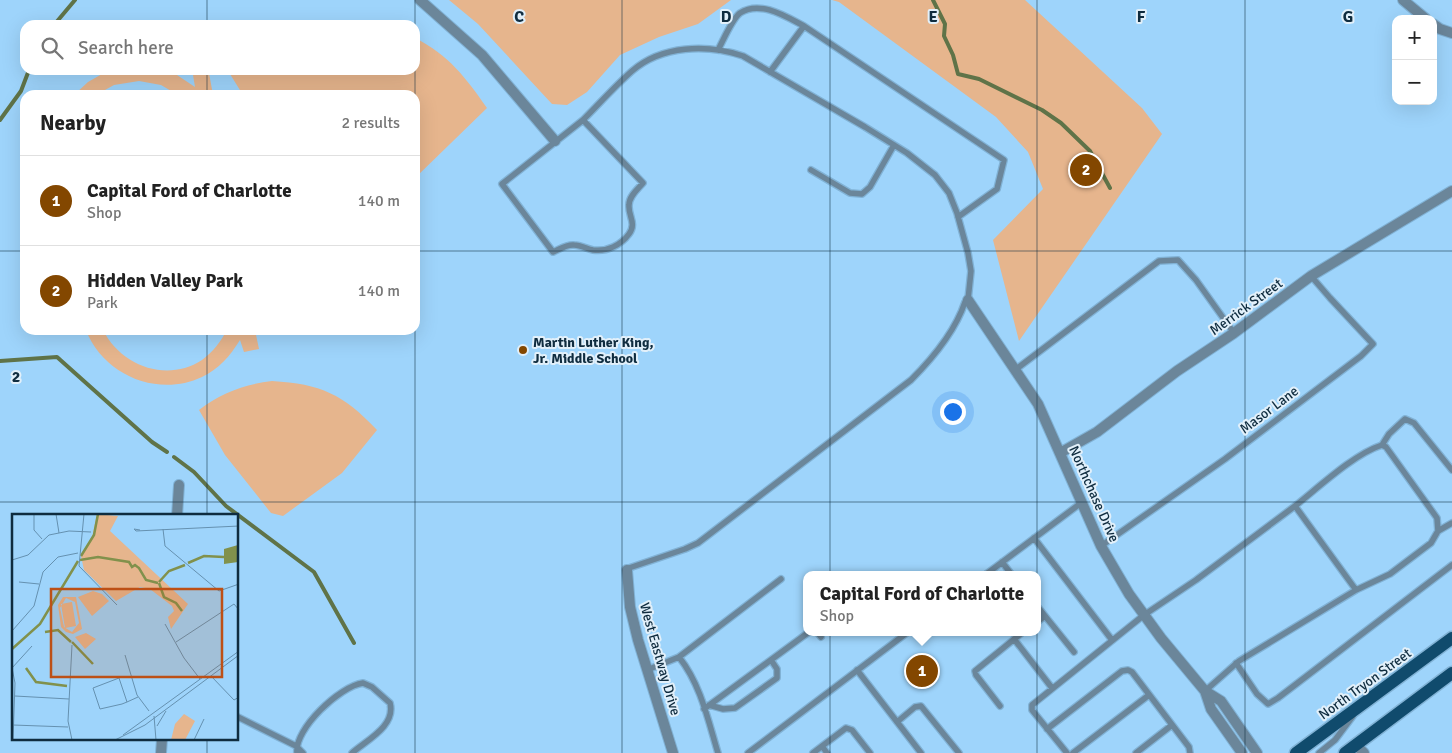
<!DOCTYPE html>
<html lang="en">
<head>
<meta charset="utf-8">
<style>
	:root { --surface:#fff; --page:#f2f2f2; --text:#222; --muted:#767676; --line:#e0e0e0; --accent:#834700 }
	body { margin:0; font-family:Signika,sans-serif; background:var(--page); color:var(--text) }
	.controls { position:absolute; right:15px; top:15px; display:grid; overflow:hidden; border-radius:10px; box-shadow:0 5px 20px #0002 }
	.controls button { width:45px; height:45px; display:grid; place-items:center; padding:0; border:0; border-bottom:1px solid var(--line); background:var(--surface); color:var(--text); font:25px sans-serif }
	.you { position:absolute; left:952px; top:411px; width:18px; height:18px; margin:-12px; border:4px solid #fff; border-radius:50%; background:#1a73e8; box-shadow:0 0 0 8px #1a73e833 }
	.badge { display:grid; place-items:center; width:32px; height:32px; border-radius:50%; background:var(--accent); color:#fff; font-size:16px; font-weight:700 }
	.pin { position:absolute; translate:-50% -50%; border:2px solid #fff; box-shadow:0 1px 5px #0006 }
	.popup { position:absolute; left:803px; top:571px; width:238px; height:65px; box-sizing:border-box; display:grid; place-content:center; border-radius:10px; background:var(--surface); filter:drop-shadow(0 1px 4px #0005); font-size:16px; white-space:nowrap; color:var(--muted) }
	.popup b { font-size:19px; color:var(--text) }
	.popup::after { content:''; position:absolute; left:50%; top:100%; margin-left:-10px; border:10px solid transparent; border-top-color:var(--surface) }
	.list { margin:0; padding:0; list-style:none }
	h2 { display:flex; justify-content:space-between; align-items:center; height:65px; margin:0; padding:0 20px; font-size:21px }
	h2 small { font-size:16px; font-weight:400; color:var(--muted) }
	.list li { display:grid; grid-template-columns:32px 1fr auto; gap:15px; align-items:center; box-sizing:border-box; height:90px; padding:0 20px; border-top:1px solid var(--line) }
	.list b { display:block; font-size:19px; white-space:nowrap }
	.list p { margin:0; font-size:16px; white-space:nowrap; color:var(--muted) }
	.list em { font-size:16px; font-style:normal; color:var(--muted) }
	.icon { flex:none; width:28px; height:28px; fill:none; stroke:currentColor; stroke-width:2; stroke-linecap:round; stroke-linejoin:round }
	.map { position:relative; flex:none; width:1452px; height:753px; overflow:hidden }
	.search { position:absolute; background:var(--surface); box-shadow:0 5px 20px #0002; left:20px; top:20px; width:400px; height:55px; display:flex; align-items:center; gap:12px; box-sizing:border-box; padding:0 18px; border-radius:15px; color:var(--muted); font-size:19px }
	.panel { position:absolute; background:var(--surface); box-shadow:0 5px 20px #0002; left:20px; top:90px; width:400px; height:245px; border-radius:15px }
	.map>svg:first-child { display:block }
	.green { fill:#e6b58d }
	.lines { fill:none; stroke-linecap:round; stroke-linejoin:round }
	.stream { stroke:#5f7348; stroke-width:4 }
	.service-casing { stroke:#81b2d5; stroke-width:8 }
	.minor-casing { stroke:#81b2d5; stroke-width:12 }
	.primary-casing { stroke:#81b2d5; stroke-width:15 }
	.service { stroke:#6b869a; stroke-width:5.5 }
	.minor { stroke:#6b869a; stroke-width:10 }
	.primary { stroke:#104b6d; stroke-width:12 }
	.grid { fill:none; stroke:#0f2c3f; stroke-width:1; stroke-opacity:0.55 }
	.poi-dot { fill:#834700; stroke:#e2f0fa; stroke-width:2 }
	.labels { text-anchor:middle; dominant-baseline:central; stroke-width:4; stroke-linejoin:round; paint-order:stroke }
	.street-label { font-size:14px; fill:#0f2c3f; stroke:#e2f0fa }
	.poi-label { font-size:14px; font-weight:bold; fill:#0f2c3f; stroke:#e2f0fa; text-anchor:start }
	.inset-river { fill:none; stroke:#81914c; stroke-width:2.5 }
	.inset-road { fill:none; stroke:#6591b0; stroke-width:1 }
	.view { fill:#bd5016; fill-opacity:0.15; stroke:#bd5016; stroke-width:2.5 }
	.inset-edge { fill:none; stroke:#0f2c3f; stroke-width:2.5 }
	.grid-label { font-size:16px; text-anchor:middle; font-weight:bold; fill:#0f2c3f; stroke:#e2f0fa; stroke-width:4; stroke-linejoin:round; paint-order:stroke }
</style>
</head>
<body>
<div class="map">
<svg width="1452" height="753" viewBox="0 0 1452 753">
	<rect width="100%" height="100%" fill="#9ed4fb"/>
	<!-- green -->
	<path class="green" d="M449 0H731L698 24 659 37 620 55 587 92 567 105 552 104 478 24Z
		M832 0H1025L1142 108 1162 134 1019 341 993 240 1043 189 1028 152 996 117 839 2Z
		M415 38C449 55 466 78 487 108L415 178V95H243L230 74 234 70H415Z
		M109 70H166L177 75 195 87 193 75 209 73 213 95H178L161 85 139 81 114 85 96 95H74L88 82Z
		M86 330H103C121 366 167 383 202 360 213 352 221 341 227 330H255L259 349 244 352 240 340C230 356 219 369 202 377 158 398 103 375 86 330Z
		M272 381C321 384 343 394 377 430L342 473 283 516 271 513 225 455 199 410C220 393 246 384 272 381Z"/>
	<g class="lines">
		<!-- stream -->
		<path class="stream" d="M933 0 945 24 944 36 953 55 958 74 979 79 1042 110 1061 123 1090 151 1110 188
			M54 25 75 0
			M0 120 21 91 29 70
			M0 361 57 357 152 442 167 452
			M174 457 194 472 226 506 314 572 354 643"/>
		<defs>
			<path id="service" d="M804 26 1004 160 997 189 958 217
				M718 50C723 41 732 19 740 13 760 0 785 16 804 26L770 72
				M583 120C599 104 615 86 632 71 662 45 707 44 743 56L865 127 907 153 935 175 949 193 957 213 968 253 971 271 968 300 965 302C955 332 933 358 911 380L698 543 685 549 629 568 627 570
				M583 120 643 183C638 189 629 196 629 205 628 216 637 223 629 234 621 245 607 252 593 250 587 249 581 245 574 245 567 244 560 249 553 252L502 184Z
				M811 170 850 193 862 194 870 187 894 145
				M1015 370 1159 261 1178 260 1196 280 1234 333
				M1382 445 1389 434 1405 419 1414 423 1452 470
				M1438 531 1452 523
				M1034 538 1112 640
				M1101 546 1225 459 1361 356 1373 344 1330 298 1311 276
				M1002 562 1012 575
				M985 575 1081 503
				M1037 606 1074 652
				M1037 622 1045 616
				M817 632 821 637
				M1014 639 1052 688
				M679 657C701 685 708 720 718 753
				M1236 663 1257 694 1268 704 1278 698 1452 565
				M647 670 679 657 781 579
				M857 670 921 753
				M1205 691 1239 661 1356 590 1390 574 1431 543 1438 531 1437 518 1386 447 1382 445C1354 454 1319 487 1295 506L1356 590
				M709 705 723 709 735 708 777 678V669L771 660
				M1000 706 976 675 975 671 1023 632
				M704 709 809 632
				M238 717 296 746 303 753
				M897 722 915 707 921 706 959 753
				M1047 729 1122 671 1128 670 1132 672 1189 747 1190 753
				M822 746 827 753
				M297 753C294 729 340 686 363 683L372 687 390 703C396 726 367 740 352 753
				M748 753 908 632
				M813 753 846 728 852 730 870 753
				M1067 753 1032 710V705L1144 615 1196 580 1295 506
				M1073 753 1149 695
				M1136 753 1172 725
				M1319 753 1335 740 1353 716"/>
			<path id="minor" d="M420 0 482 55 555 141
				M1403 0 1426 19
				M1433 24 1440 29 1452 33
				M968 300 1038 404 1101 546 1129 594 1161 638 1205 691 1221 701 1257 753
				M1060 453 1097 432 1177 371 1234 333 1311 276 1452 191
				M177 516 179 485
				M627 570 630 607 638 640 673 753
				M1205 691 1211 709 1242 753
				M1356 745 1364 753
				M161 753 162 739"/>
			<path id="primary" d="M1296 753 1452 638
				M1345 753 1452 673"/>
		</defs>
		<!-- service casing -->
		<use href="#service" class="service-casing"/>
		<!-- minor casing -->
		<use href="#minor" class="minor-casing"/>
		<!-- primary casing -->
		<use href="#primary" class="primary-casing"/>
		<!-- service -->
		<use href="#service" class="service"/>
		<!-- minor -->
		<use href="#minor" class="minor"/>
		<!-- primary -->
		<use href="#primary" class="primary"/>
	</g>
	<!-- grid -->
	<path class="grid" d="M207 0V25M415 0V25M622 0V753M830 0V753M1037 0V753M1245 0V753M207 70V95M415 70V95M0 251H25M415 251H1452M207 330V516M415 330V753M0 502H1452M207 739V753"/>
	<!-- markers -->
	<circle class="poi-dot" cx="523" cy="350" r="5"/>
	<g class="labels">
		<!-- street labels -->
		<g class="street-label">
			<text transform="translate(1246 307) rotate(-36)">Merrick Street</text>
			<text transform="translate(1269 410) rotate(-37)">Masor Lane</text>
			<text transform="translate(1094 494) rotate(66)">Northchase Drive</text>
			<text transform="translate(660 659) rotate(74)">West Eastway Drive</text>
			<text transform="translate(1365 684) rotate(-36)">North Tryon Street</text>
		</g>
		<!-- poi labels -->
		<g class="poi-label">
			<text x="533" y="342">Martin Luther King,<tspan x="533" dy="16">Jr. Middle School</tspan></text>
		</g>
	</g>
	<!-- overview -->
	<g transform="translate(12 514)">
		<rect width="226" height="226" fill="#9ed4fb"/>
		<path d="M85 0 106 2 98 17 176 90 159 115 156 103 162 97 160 92 138 75 128 73 104 87 72 56 69 42 80 24ZM81 77 90 80 97 87 80 102 66 83ZM51 83H64L70 115 61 120 54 118 49 113 46 91ZM54 84 63 88 67 109 60 118 52 113 48 94ZM60 88 64 112 53 114 49 90ZM74 119 84 125 73 135 63 123ZM172 200 183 207 173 226H159L163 210Z" fill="#e6b58d" fill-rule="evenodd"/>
		<path d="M226 31V48L212 50V35Z" fill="#81914c"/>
		<path class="inset-river" d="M69 42 82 21 86 0M68 46 86 43 117 48 120 53 123 51 127 54 134 66 146 69M176 49 192 42 212 43M147 68 157 57 173 51M147 69 152 83 164 89 170 97M33 118 46 116 59 128M60 128 81 150M0 135 28 110 66 47M14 154 24 168 55 172"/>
		<path class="inset-road" d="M22 0V16L30 25M44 0 47 19M72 0 67 52 105 91M151 15 153 32 207 77 227 70M128 16 122 15 124 17 227 12M0 46 16 41 37 21 57 17 79 18M7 68 27 70M153 110 172 144 188 165M0 117 22 92 31 58 46 43 66 39M164 128 222 90 227 96M113 141 125 181 137 197M0 154 3 169 1 226M0 154 20 132M199 162 222 186 227 183M3 182 57 185M115 188 107 164 81 174 88 195 110 190 115 188 126 183M142 202 144 226M1 211 56 213M145 212 154 197M111 221 227 137M60 226 56 207 60 131M103 226 133 211 227 141M182 226 192 205"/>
		<path class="view" d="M39 75H210V163H39Z"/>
		<rect width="226" height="226" class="inset-edge"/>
	</g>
	<g class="grid-label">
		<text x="519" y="22">C</text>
		<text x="726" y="22">D</text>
		<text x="933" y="22">E</text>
		<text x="1141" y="22">F</text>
		<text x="1348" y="22">G</text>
		<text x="16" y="382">2</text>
	</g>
</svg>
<div class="controls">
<button>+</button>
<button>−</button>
</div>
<div class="you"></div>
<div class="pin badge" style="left:922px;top:671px">1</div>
<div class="popup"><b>Capital Ford of Charlotte</b>Shop</div>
<div class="pin badge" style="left:1086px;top:170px">2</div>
<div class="search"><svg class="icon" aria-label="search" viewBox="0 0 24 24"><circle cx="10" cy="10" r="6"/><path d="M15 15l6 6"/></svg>Search here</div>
<section class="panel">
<h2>Nearby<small>2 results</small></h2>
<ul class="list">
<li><span class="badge">1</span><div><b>Capital Ford of Charlotte</b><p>Shop</p></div><em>140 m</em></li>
<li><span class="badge">2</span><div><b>Hidden Valley Park</b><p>Park</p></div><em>140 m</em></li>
</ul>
</section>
</div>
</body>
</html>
